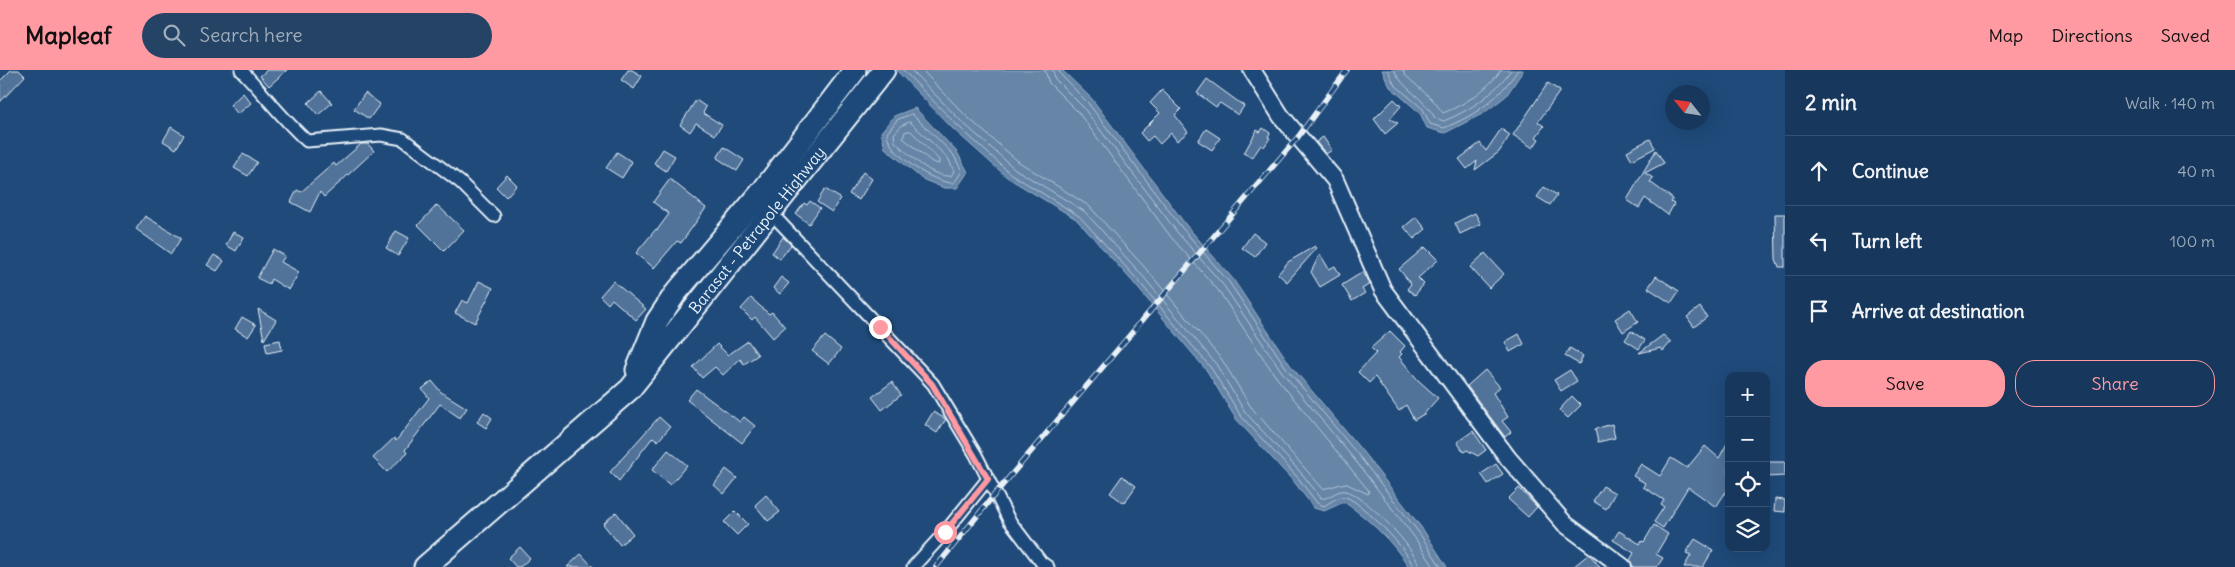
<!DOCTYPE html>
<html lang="en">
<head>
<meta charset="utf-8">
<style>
	:root { --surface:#17385c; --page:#244365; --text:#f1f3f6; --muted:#9eacbb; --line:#365272; --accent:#ff9aa2 }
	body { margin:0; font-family:Delius,sans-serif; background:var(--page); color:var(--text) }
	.controls { position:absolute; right:15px; bottom:15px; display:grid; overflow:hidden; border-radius:10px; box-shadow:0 5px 20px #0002 }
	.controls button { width:45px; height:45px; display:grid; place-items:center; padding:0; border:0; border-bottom:1px solid var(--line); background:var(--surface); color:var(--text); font:25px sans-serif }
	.compass { position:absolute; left:1665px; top:15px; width:45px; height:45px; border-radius:50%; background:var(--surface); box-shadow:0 5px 20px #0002; rotate:300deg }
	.stop { position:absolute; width:15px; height:15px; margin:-11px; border:4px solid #ff9aa2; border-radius:50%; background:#fff }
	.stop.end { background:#ff9aa2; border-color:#fff; box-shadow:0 1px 5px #0008 }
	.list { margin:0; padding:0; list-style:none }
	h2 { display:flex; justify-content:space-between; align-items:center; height:65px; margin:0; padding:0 20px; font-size:21px }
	h2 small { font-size:16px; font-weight:400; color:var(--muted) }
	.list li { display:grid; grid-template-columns:32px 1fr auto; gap:15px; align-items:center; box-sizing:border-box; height:70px; padding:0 20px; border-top:1px solid var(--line) }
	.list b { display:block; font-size:19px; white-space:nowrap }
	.list em { font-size:16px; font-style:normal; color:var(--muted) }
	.actions { display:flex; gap:10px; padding:15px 20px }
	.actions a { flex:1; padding:11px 0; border:1px solid var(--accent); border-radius:20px; text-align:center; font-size:18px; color:var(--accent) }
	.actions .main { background:var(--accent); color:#111 }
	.icon { flex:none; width:28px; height:28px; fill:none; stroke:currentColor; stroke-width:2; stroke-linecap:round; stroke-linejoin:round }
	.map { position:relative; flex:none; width:1785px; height:497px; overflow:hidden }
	header { display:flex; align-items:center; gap:30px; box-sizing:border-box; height:70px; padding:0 25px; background:var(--accent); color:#111 }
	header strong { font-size:24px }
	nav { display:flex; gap:28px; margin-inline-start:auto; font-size:18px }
	.search { width:350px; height:45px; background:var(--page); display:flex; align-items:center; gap:12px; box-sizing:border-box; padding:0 18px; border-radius:28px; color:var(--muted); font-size:19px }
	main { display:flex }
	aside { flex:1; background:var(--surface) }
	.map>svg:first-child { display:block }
	.water { fill:#6685a7; stroke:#9ab0c7 }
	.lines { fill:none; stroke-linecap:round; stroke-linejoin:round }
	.shore { stroke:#b4c6d8; stroke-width:1 }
	.building { fill:#517399; stroke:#e8f1f8 }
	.street-casing { stroke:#e8f1f8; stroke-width:15 }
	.secondary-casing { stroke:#e8f1f8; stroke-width:20 }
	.highway-casing { stroke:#e8f1f8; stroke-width:25 }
	.street { stroke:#1f4a7a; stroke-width:11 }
	.secondary { stroke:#1f4a7a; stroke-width:16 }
	.highway { stroke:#1f4a7a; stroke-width:21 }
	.rail-casing { stroke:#e8f1f8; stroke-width:5.5 }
	.rail { stroke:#1f4a7a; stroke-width:4; stroke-dasharray:11; stroke-linecap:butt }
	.route { stroke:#ff9aa2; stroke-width:6 }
	.labels { text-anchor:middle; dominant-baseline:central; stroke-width:5; stroke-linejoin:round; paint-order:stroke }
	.street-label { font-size:16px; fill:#e8f1f8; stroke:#1f4a7a }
</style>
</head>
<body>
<header>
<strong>Mapleaf</strong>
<div class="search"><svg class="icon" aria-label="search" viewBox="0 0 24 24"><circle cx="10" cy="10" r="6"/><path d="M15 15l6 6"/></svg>Search here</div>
<nav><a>Map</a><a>Directions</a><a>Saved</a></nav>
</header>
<main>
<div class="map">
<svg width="1785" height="497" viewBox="0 0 1785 497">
	<rect width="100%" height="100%" fill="#1f4a7a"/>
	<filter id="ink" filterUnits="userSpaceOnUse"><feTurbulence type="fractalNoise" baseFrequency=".02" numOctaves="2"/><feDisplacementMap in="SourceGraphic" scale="10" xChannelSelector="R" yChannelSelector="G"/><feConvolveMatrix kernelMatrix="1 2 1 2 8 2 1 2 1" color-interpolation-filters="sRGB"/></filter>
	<g filter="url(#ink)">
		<!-- water -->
		<path class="water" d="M896 0H1062L1092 29 1186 155 1233 209 1291 296 1363 382 1424 461 1447 497H1409C1392 471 1369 449 1344 432L1324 441 1314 438 1295 413 1236 349 1207 301 1132 211 1076 149 1008 108 953 59Z
			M1382 0H1523V1L1506 26 1484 43 1445 63 1427 58 1420 43 1390 17Z
			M915 38 957 82 968 102 957 118H944L922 109 885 78 881 62 894 46Z"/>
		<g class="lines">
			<!-- shore -->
			<path class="shore" d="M903 0 957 55 1011 104 1079 146 1136 208 1211 298 1241 346 1299 409 1317 433 1324 436C1329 433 1340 425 1346 427 1361 432 1411 482 1413 497
				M911 0 961 51 1015 99 1084 141 1141 204 1216 294 1245 342 1303 405 1321 428C1329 430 1336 419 1346 421 1363 424 1418 480 1419 497
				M922 0 966 46 1019 92 1089 136 1146 199 1222 290 1251 337 1323 419 1345 413 1368 424 1369 421 1276 307 1218 220 1171 167 1078 42 1049 13 1045 0
				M1053 0 1055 9 1083 37 1177 162 1224 216 1282 302 1354 389 1415 468 1434 497
				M1059 0 1061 5 1088 33 1182 158 1229 212 1287 299 1359 386 1420 464 1441 497
				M1388 0 1394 14 1423 39 1430 54 1444 58C1478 44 1498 29 1518 0
				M1394 0C1403 20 1424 27 1435 48L1444 51C1471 40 1494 24 1511 0
				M1403 0 1405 5 1433 30 1443 43C1466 34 1487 20 1501 0
				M912 44 953 84 962 101 954 113C934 114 887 83 887 63L897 50Z
				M910 52 948 88 954 101 951 106C931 108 909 84 895 72L894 64 901 56Z
				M911 61 939 90V94L932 92 903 68 905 62Z"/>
		</g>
		<!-- building -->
		<path class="building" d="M11 0H19L25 6 0 32V11Z
			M267 0H287L269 16 260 6Z
			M628 0H632L642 6 634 19 621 10Z
			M1207 9 1244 36 1238 45 1220 33 1216 37 1197 23Z
			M1548 13 1560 21 1538 52 1544 56 1536 67 1539 69 1533 78 1513 65Z
			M1162 20 1181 39 1175 45 1188 62 1177 71 1171 63 1160 74 1153 66 1147 71 1140 63 1160 43 1150 33Z
			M321 21 332 33 318 45 308 33Z
			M243 23 251 33 238 44 230 35Z
			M365 23 380 34 369 49 354 39Z
			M1394 29 1401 36 1390 49 1398 53 1385 64 1374 49Z
			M696 30 706 37 703 43 722 55 715 65 696 53 690 62 680 55Z
			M171 57 184 65 176 79 163 71Z
			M1263 58 1270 63 1268 67 1270 68 1264 77 1261 75 1252 88 1244 83 1257 60 1260 62Z
			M1206 59 1220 68 1212 80 1198 71Z
			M1501 59 1510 65 1499 82 1475 100 1477 91 1467 99 1459 89 1480 73 1486 81Z
			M1323 67 1332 80 1326 84 1316 72Z
			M1650 69 1655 78 1632 90 1627 81Z
			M361 74H368L374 81 324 127 320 122 310 142 291 132 297 120 301 122 334 93 336 96Z
			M724 77 744 90 737 101 717 88Z
			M663 79 675 86 666 101 654 93Z
			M1656 80 1664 93 1645 103 1653 108 1650 112 1673 129 1671 132 1674 134 1668 145 1645 128 1639 138 1627 130Z
			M617 82 632 92 622 108 606 98Z
			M243 84 257 92 248 106 234 98Z
			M863 102 872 109 859 130 849 124Z
			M507 105 517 115 506 127 496 117Z
			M670 109 706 138 681 173 677 171 654 198 636 183 656 159 657 160 669 144 653 132Z
			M1544 117 1557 125 1550 135 1537 127Z
			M825 119 840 128 832 142 817 132Z
			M810 131 820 138 809 154 796 144 804 133 807 135Z
			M437 135 464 160 444 181 418 155Z
			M1475 143 1481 154 1460 164 1455 153Z
			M1775 144H1785V197H1779L1776 189Z
			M145 146 181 168 171 184 136 159Z
			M1416 147 1426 159 1414 169 1404 157Z
			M396 161 409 168 398 186 386 178Z
			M233 162 244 167 236 181 226 175Z
			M1253 163 1265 172 1255 187 1242 178Z
			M783 167 791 175 780 189 772 183Z
			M1315 176 1317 178 1287 212 1278 204 1288 192Z
			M1425 177 1438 190 1418 208 1424 214 1415 225 1407 219 1411 214 1399 199Z
			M273 179 285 186 281 192 299 202 289 220 271 209 269 214 257 208Z
			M1485 183 1504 204 1489 218 1470 197Z
			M1320 184 1329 199 1335 196 1340 205 1320 217 1311 202Z
			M214 185 224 191 217 201 207 195Z
			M1363 202 1370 214 1362 219 1365 223 1352 231 1342 215Z
			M1656 206 1679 221 1671 233 1648 218Z
			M781 207 789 213 780 224 773 218Z
			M479 211 493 218 475 253 455 243 462 230 468 233Z
			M613 211 646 239 636 250 612 229 608 234 600 226Z
			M751 228 769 244 772 242 785 257 773 268 755 247 752 250 741 239Z
			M1700 237 1707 247 1694 257 1687 247Z
			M258 239 276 250 264 270Z
			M1630 239 1638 252 1623 262 1615 249Z
			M242 247 256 255 248 267 235 259Z
			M1390 261 1405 276 1400 282 1402 284 1399 287 1418 310 1438 328 1424 344 1414 350 1406 335 1399 341 1375 307 1369 313 1358 302 1376 283 1371 278Z
			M1631 261 1645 270 1639 279 1625 270Z
			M1519 264 1524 274 1510 282 1505 272Z
			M1663 265 1671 272 1663 281 1661 278 1639 283Z
			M825 266 841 279 829 294 812 281Z
			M280 270 282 280 267 283 265 273Z
			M748 271 758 285 744 294 740 289 723 305 715 297 702 308 693 297 717 274 728 285Z
			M1570 278 1583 286 1579 294 1565 286Z
			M1485 300 1500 317 1493 323 1508 347 1502 351 1511 362 1505 367 1467 316Z
			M1570 300 1577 311 1561 321 1554 310Z
			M432 311 441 322 467 338 460 348 440 334 405 380 407 383 387 402 373 388 394 368 396 371 429 328 422 319Z
			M892 312 901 325 882 340 872 327Z
			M696 319 740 352 744 347 755 356 742 373 687 330Z
			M1572 326 1581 335 1568 348 1559 340Z
			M484 342 492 348 486 358 477 352Z
			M933 342 946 349 937 363 925 355Z
			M659 347 670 357 658 371 653 367 619 411 610 402Z
			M1612 354 1615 368 1598 372 1595 359Z
			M1473 361 1486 380 1478 386 1467 380 1464 382 1457 372Z
			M1729 370V417L1716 437 1688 417 1663 458 1654 452 1664 437 1661 435 1664 430 1643 417 1645 413 1633 406 1641 394 1660 406 1671 388 1687 398 1705 376 1719 388Z
			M668 380 687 395 670 415 652 400Z
			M1767 392H1785V406L1767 407Z
			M1496 394 1503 404 1488 414 1481 404Z
			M726 399 737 408 724 424 714 415Z
			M1122 406 1136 416 1124 433 1110 423Z
			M1603 416 1615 423 1606 439 1593 431Z
			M1519 418 1537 437 1528 447 1508 429Z
			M766 425 780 442 768 451 755 435Z
			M1775 429 1785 430V442L1774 441Z
			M735 441 748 454 737 465 724 452Z
			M616 442 633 464 620 475 603 454Z
			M1654 455 1668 464 1656 484 1663 488 1657 497H1633L1630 490 1634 483 1613 470 1619 461 1640 474 1642 471 1644 472Z
			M1695 469 1713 480 1703 497H1684L1691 485 1686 483Z
			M520 477 530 488 520 497H516L508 488Z
			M581 484 593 497H567Z
			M1589 484 1600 497H1573Z"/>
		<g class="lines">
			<defs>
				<path id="street" d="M241 0C264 23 282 49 307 71L381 65 403 69 460 112 494 146
					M771 143 933 314 976 385 1009 450 1041 492 1048 497
					M913 497 945 462 988 409"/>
				<path id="secondary" d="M1252 0 1281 46 1335 110 1383 220 1508 388 1565 454 1623 497"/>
				<g id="highway">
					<path d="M637 300 657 251 675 224 764 119 855 0"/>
					<path id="s1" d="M425 497 630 319 884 0"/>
				</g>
			</defs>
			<!-- street casing -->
			<use href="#street" class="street-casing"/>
			<!-- secondary casing -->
			<use href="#secondary" class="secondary-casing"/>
			<!-- highway casing -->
			<use href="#highway" class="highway-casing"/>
			<!-- street -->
			<use href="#street" class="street"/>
			<!-- secondary -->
			<use href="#secondary" class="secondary"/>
			<!-- highway -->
			<use href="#highway" class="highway"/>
			<defs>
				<path id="rail" d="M936 497 995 424 1298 67 1347 0"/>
			</defs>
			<!-- rail casing -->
			<use href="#rail" class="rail-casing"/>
			<!-- rail -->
			<use href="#rail" class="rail"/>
		</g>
	</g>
	<g class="lines" filter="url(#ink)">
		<!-- route -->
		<path class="route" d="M880 257 932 314 988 409 945 462"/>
	</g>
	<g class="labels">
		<!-- street labels -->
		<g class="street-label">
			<text stroke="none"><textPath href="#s1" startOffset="475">Barasat - Petrapole Highway</textPath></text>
		</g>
	</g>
</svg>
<div class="controls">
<button>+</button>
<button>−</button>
<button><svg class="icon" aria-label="locate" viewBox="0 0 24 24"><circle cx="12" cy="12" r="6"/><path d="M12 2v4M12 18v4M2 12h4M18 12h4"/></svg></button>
<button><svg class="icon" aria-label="layers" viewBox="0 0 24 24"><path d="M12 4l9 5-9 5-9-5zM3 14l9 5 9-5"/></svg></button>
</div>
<svg class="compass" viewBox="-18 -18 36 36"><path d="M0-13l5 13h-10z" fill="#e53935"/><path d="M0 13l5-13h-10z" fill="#9eacbb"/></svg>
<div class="stop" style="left:945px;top:462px"></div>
<div class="stop end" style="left:880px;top:257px"></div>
</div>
<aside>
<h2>2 min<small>Walk · 140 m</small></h2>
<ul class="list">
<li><svg class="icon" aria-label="ahead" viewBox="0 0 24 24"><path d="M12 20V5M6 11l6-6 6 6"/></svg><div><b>Continue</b></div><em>40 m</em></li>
<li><svg class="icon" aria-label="left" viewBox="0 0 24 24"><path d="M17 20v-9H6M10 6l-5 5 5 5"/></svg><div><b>Turn left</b></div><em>100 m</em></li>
<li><svg class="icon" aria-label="arrive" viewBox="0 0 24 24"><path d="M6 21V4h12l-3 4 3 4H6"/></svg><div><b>Arrive at destination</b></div></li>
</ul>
<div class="actions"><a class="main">Save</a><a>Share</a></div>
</aside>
</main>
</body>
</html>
